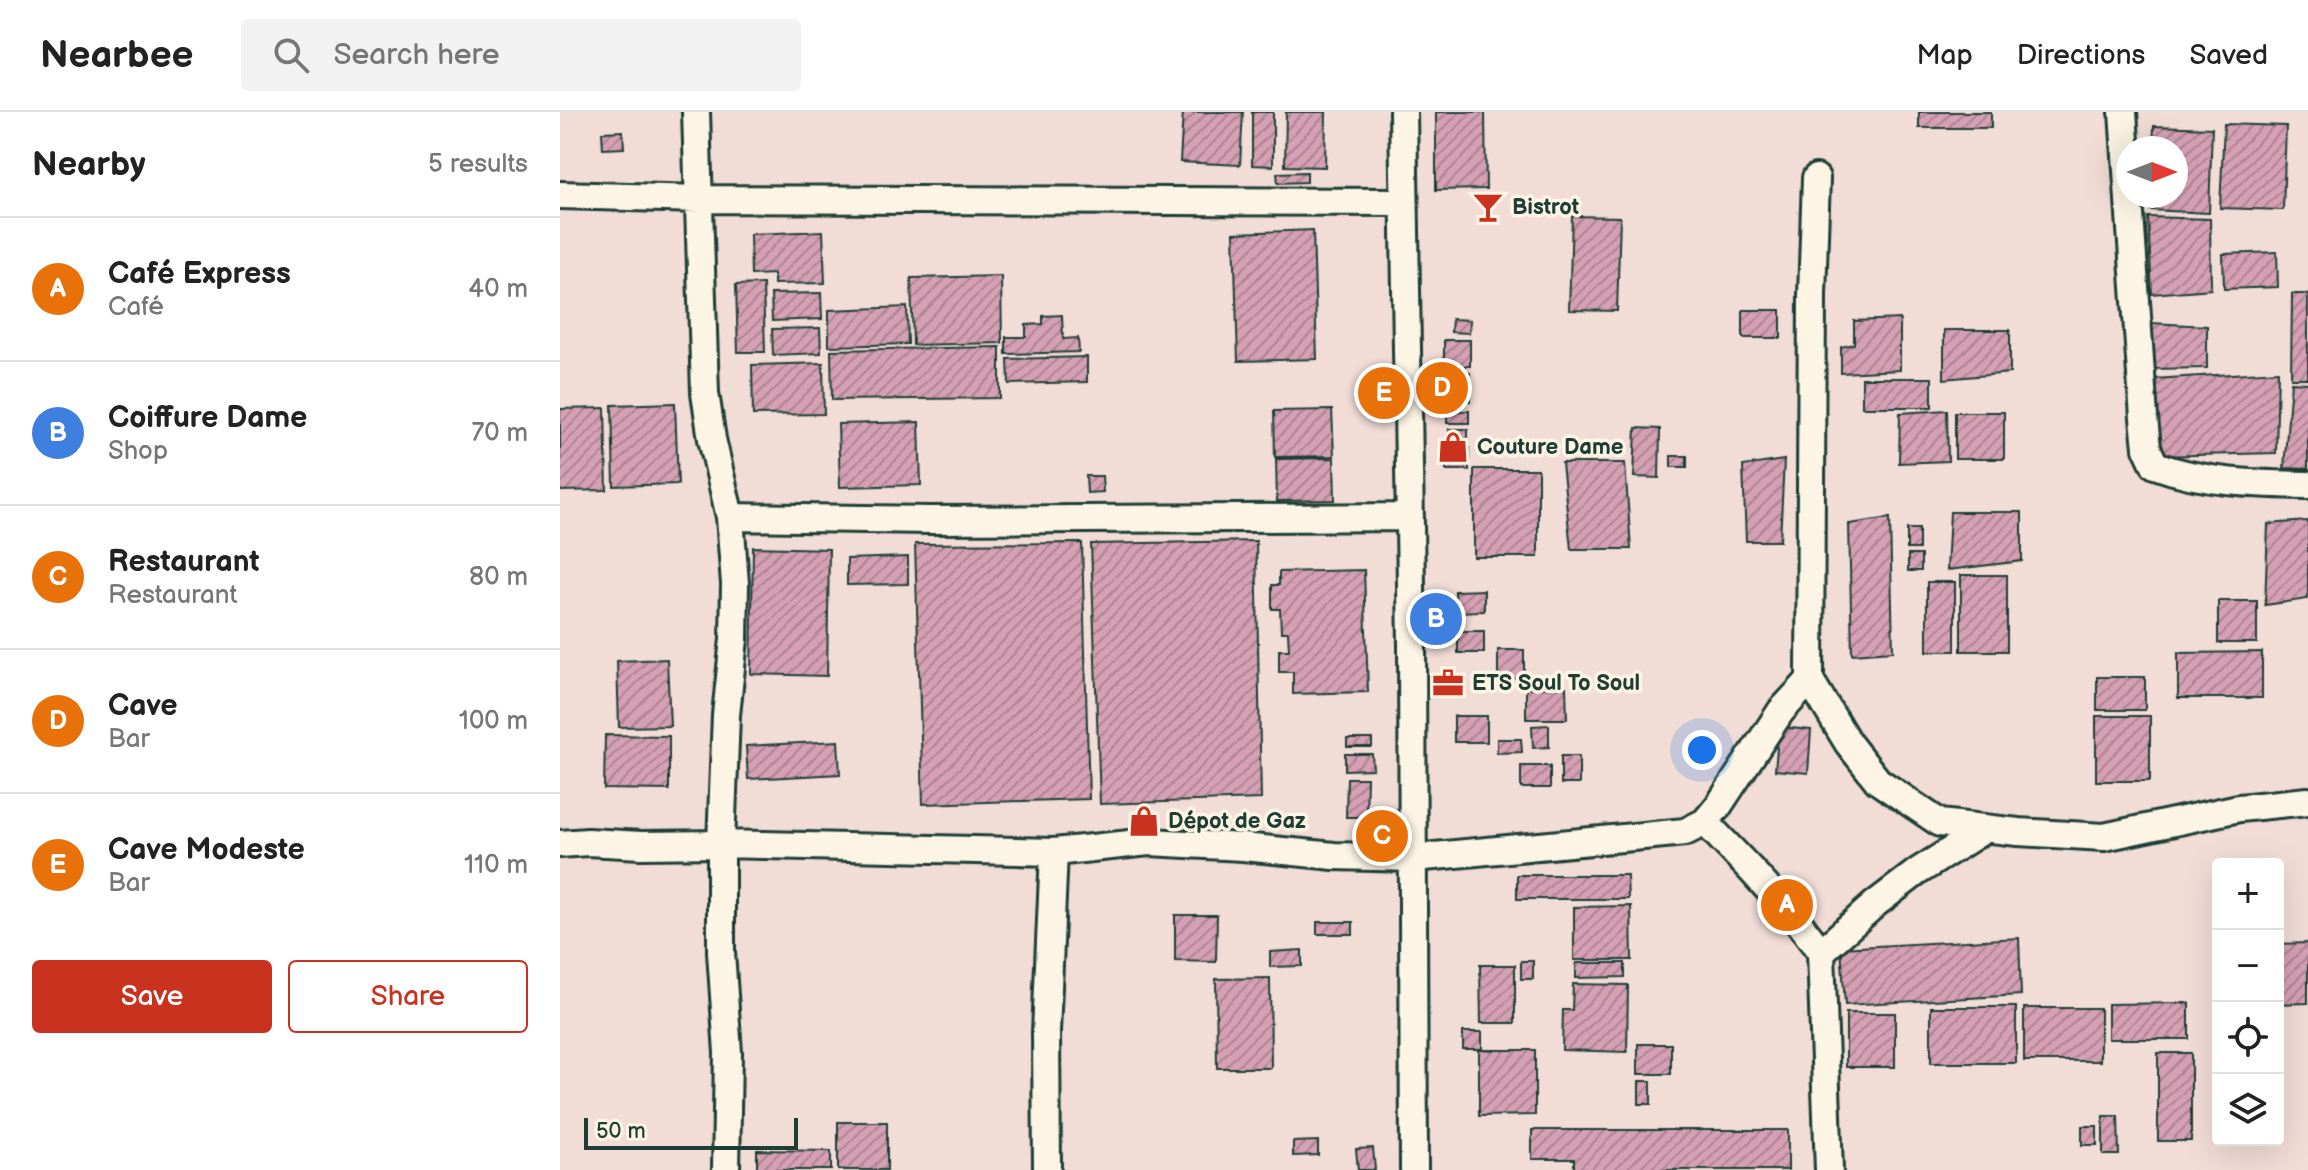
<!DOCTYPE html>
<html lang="en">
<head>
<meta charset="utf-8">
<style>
	:root { --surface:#fff; --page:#f2f2f2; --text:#222; --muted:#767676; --line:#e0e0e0; --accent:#c8321e }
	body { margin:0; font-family:"Balsamiq Sans",sans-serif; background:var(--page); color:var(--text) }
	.controls { position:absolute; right:24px; bottom:24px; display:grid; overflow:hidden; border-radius:8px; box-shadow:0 8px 32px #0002 }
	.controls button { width:72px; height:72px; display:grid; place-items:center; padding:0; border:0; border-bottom:2px solid var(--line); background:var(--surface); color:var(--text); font:40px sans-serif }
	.compass { position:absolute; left:1556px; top:24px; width:72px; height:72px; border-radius:50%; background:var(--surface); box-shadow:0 8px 32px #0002; rotate:90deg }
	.scale { position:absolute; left:24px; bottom:20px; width:214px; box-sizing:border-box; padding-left:8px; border:4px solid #1f3d34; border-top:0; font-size:22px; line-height:28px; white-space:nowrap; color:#1f3d34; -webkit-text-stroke:6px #fcf5e5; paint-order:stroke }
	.you { position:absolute; left:1142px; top:638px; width:28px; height:28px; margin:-20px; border:6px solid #fff; border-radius:50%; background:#1a73e8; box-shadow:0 0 0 12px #1a73e833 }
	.badge { display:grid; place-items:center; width:52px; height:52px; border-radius:50%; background:var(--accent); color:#fff; font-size:26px; font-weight:700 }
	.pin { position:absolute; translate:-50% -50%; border:4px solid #fff; box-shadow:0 2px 8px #0006 }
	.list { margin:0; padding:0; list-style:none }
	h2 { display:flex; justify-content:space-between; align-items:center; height:104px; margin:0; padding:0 32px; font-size:34px }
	h2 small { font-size:26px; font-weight:400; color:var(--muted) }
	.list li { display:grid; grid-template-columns:52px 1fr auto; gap:24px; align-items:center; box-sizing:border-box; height:144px; padding:0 32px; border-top:2px solid var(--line) }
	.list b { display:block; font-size:30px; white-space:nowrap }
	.list p { margin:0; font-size:26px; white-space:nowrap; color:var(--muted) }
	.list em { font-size:26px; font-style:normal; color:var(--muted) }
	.actions { display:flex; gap:16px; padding:24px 32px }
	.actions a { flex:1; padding:18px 0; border:2px solid var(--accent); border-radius:8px; text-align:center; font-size:28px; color:var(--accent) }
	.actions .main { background:var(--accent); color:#fff }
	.icon { flex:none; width:44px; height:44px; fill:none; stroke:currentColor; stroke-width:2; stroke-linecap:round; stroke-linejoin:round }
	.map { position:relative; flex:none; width:1748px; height:1058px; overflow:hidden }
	header { display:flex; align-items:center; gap:48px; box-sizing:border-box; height:112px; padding:0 40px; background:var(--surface); border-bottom:2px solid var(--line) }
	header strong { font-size:38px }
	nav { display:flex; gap:44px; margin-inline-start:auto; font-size:28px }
	.search { width:560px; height:72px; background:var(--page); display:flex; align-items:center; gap:20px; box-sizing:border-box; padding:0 28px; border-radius:8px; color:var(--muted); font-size:30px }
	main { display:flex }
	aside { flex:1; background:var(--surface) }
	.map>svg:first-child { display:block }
	.building { fill:url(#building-hatch); stroke:#1f3d34; stroke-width:2 }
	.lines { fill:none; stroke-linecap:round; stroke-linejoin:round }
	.street-casing { stroke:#1f3d34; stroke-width:32 }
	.street { stroke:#fcf5e5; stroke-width:26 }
	.labels { text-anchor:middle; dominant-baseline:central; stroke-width:7; stroke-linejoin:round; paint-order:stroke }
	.poi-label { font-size:22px; font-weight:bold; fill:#1f3d34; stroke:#fcf5e5; text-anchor:start }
</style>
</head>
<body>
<header>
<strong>Nearbee</strong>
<div class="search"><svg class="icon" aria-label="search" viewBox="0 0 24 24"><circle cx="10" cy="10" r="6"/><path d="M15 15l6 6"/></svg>Search here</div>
<nav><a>Map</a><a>Directions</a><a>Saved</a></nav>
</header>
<main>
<aside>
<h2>Nearby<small>5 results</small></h2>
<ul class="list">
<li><span class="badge" style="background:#e8710a">A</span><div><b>Café Express</b><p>Café</p></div><em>40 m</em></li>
<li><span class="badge" style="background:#3f7fe0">B</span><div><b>Coiffure Dame</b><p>Shop</p></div><em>70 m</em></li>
<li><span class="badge" style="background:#e8710a">C</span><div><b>Restaurant</b><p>Restaurant</p></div><em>80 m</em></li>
<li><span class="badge" style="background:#e8710a">D</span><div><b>Cave</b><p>Bar</p></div><em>100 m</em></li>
<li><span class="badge" style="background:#e8710a">E</span><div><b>Cave Modeste</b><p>Bar</p></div><em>110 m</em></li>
</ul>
<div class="actions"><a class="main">Save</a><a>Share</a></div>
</aside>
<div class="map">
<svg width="1748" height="1058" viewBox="0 0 1748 1058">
	<defs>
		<pattern id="building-hatch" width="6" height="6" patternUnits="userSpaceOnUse" patternTransform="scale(2)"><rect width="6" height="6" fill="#d6a0b4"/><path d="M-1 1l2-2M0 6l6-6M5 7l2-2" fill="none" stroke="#ad8493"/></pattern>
	</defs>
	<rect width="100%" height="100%" fill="#f1dcd6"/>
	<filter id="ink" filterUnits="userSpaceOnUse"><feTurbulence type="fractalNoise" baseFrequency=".0125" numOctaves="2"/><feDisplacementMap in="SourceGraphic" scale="16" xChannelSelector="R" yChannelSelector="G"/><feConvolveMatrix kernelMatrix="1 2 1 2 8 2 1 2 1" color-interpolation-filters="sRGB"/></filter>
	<g filter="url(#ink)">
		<!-- building -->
		<path class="building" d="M623 0H683L680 53 620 50Z
			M692 0H713V54L692 53Z
			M726 0H766L765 55 725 54Z
			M876 0H925L926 77 876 78Z
			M1359 0H1431V16H1359Z
			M1664 12 1726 14 1723 98 1660 96Z
			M1594 14 1652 16 1649 101 1590 98 1591 84H1616V36H1593Z
			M63 19 64 36 43 37 42 20Z
			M747 60V70L718 71 717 61Z
			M1012 104 1060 105 1057 199 1009 198Z
			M1588 105 1650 107 1651 177 1592 182Z
			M753 118 757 247 678 249 674 121Z
			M263 119 265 171 214 172V162L191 163 190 122Z
			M1717 140 1718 175 1664 177 1663 142Z
			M441 164 442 231 353 233 351 166Z
			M203 172 205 240H178L176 173Z
			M261 181 262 207 212 209 211 182Z
			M1732 182H1748V266H1731Z
			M347 195 348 232 269 234V198Z
			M1183 198H1221V226H1183Z
			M502 203 503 227 518 226 519 240 446 242V225H466V213L483 212V204Z
			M892 207 910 208 909 221 891 220Z
			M1340 207V258L1281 261V235L1294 232V209Z
			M1591 211 1647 214V256L1589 257Z
			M260 216 261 241 213 243 212 217Z
			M1384 218H1450V261L1384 267Z
			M884 228H910V254H884Z
			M440 235V286L272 288 271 238Z
			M527 245V270L449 272 448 247Z
			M263 251 264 302 193 303 192 253Z
			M1718 259 1716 341 1596 344 1594 267Z
			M891 261H910V289H891Z
			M1302 266H1372V295H1302Z
			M1731 270 1748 271V357L1724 356Z
			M115 291 118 372 54 374 52 293Z
			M45 296 47 378 0 379V297Z
			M772 298 774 344 715 345 714 299Z
			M1387 298 1388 349 1339 351 1340 301Z
			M887 299H909V311H887Z
			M1395 300H1444V347H1395Z
			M359 310 361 373 280 375 278 312Z
			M1076 316 1100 317 1099 366 1074 365Z
			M889 317H908V327H889Z
			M886 336H909V358H886Z
			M1111 344H1127V355H1111Z
			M774 346 775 388 717 389 716 347Z
			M1224 348 1220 429H1186L1183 354Z
			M1002 351H1065L1071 437H1011Z
			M914 357H978V445H914Z
			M526 364H542L543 380 527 381Z
			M1390 400H1462V449L1387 458Z
			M1330 406 1333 539 1292 542 1289 412Z
			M1748 409V487L1705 493 1708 412Z
			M1347 417H1359V437H1347Z
			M696 429 701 687 540 692 531 432Z
			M522 431 529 687 363 692 355 432Z
			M193 435 269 437 267 564 191 562Z
			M1348 443H1361V459H1348Z
			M348 445V472L287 473V447Z
			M804 458 808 580 733 582V560H719V538H729L728 520H721L720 497H712V473H719V460Z
			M1401 463H1447V539H1401Z
			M1367 470H1395V539H1367Z
			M924 478V499L895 500V479Z
			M1658 489H1697V531H1658Z
			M898 519H924V541H898Z
			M938 538H964V566H938Z
			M1702 540V586H1618V541Z
			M107 547 110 614 59 615 57 549Z
			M1537 565H1585V598H1537Z
			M1006 575 1007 607H966V576Z
			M894 604H927V630H894Z
			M1536 604H1590V669H1536Z
			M989 613V635L973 636 972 614Z
			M1219 615 1251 618 1248 661 1215 658Z
			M45 623 109 624V678L44 677Z
			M787 627H812V635H787Z
			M937 627H961L962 640 937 641Z
			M278 629 280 662 188 667 186 634Z
			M785 642H812L813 657 785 658Z
			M1001 644H1019V672H1001Z
			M961 654H990V676H961Z
			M787 666H807L806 705H786Z
			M957 763H1067L1068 787H957Z
			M1071 794 1072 848H1014V795Z
			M615 803H657L656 850 615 849Z
			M757 810H793V822H757Z
			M1459 826 1461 883 1285 893 1281 836Z
			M1748 831V891L1718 892V832Z
			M742 838V854L710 855V840Z
			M961 849H973V867H961Z
			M1016 851H1065V865L1016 866Z
			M920 853H955V911H921Z
			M710 866 711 956H657L656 867Z
			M1013 872 1068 873 1067 940 1002 938 1003 898H1012Z
			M1629 891V927H1548V892Z
			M1371 895H1456V951H1371Z
			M1464 896H1540V949H1464Z
			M1286 901H1335V955H1286Z
			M903 920H922V937H903Z
			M1078 932H1111V962H1078Z
			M919 938H975V1003L919 1004Z
			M1598 941H1631V1029H1598Z
			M1079 969H1091V992H1079Z
			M1543 1004H1558L1559 1043H1543Z
			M278 1010H327V1058H278Z
			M1522 1014H1537V1033H1522Z
			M972 1018H1228V1058H1014V1047H972Z
			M758 1029V1043L733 1044V1030Z
			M813 1036 815 1058H798L796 1037Z
			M197 1038 271 1039V1058H197Z"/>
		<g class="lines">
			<defs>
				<path id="street" d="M136 0 145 281 152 327 170 405 175 472 174 527 166 603 161 732V840L168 941 166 1058
					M843 0 852 532 854 1058
					M1563 0 1584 306 1587 336 1595 353C1643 371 1697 372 1748 373
					M1256 66 1252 183 1250 568 1288 631 1318 669 1380 711 1458 720 1544 725 1679 696 1748 689
					M0 83 139 87 844 90
					M170 405 370 408 850 405
					M1145 710 1193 760 1238 810 1261 840 1269 1058
					M0 732 28 730 81 733 161 732 494 740 589 730 683 735 774 744 854 746 1125 720 1145 710 1159 693 1221 599 1250 568
					M1261 840 1315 792 1357 760 1425 717
					M487 1058 486 920 494 740"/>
			</defs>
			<!-- street casing -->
			<use href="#street" class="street-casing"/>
			<!-- street -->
			<use href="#street" class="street"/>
		</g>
	</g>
	<!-- icons -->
	<defs>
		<symbol id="bar-bare" viewBox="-9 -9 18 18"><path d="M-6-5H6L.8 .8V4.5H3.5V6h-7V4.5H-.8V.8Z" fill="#c8321e" stroke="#fcf5e5" stroke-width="2.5" paint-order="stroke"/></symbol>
		<symbol id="shop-bare" viewBox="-9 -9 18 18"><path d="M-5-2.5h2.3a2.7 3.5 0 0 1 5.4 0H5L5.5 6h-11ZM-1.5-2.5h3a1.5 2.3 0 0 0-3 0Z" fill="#c8321e" stroke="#fcf5e5" stroke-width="2.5" paint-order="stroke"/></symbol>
		<symbol id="office-bare" viewBox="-9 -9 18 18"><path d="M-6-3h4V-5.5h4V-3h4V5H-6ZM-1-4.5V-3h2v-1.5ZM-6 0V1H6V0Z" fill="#c8321e" stroke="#fcf5e5" stroke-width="2.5" paint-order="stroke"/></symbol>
	</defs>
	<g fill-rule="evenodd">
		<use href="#bar-bare" x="906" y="73" width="44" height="44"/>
		<use href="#shop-bare" x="871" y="313" width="44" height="44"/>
		<use href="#office-bare" x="866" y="549" width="44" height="44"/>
		<use href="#shop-bare" x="562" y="687" width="44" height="44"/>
	</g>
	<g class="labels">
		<!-- poi labels -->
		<g class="poi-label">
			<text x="952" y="95">Bistrot</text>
			<text x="917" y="335">Couture Dame</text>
			<text x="912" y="571">ETS Soul To Soul</text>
			<text x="608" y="709">Dépot de Gaz</text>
		</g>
	</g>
</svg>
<div class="controls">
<button>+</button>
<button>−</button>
<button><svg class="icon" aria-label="locate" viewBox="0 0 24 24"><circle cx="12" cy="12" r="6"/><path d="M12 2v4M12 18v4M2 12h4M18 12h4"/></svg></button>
<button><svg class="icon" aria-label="layers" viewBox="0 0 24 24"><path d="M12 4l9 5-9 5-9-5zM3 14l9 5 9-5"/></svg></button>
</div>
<svg class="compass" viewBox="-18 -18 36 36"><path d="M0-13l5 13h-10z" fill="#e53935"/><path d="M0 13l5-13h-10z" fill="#767676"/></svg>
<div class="scale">50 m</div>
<div class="you"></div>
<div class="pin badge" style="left:1227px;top:793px;background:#e8710a">A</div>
<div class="pin badge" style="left:876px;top:507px;background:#3f7fe0">B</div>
<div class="pin badge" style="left:822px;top:724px;background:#e8710a">C</div>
<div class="pin badge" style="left:882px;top:276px;background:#e8710a">D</div>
<div class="pin badge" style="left:824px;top:281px;background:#e8710a">E</div>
</div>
</main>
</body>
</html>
